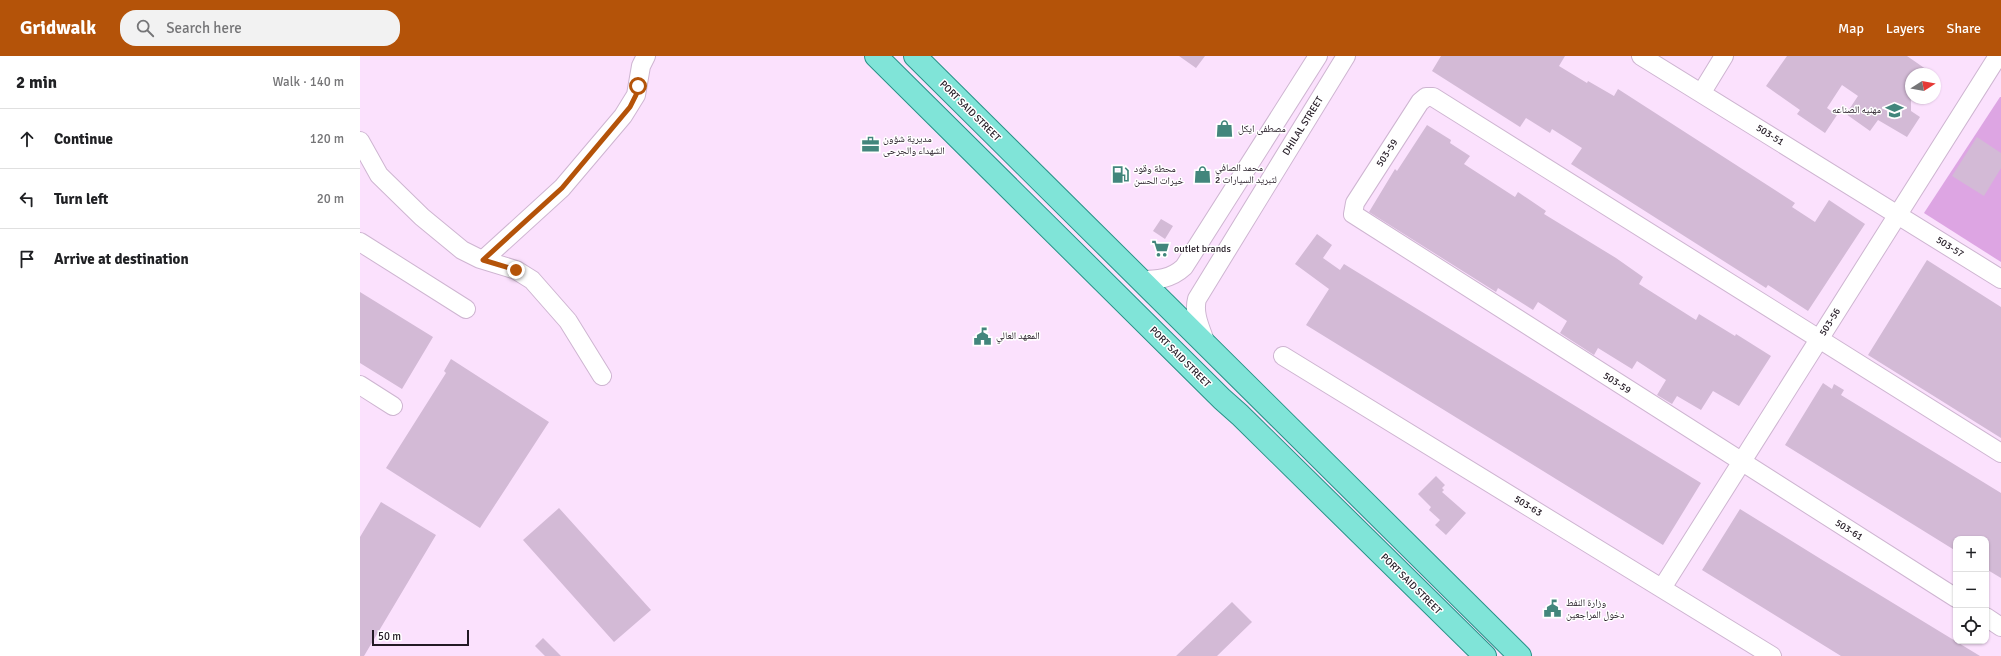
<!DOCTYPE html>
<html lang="en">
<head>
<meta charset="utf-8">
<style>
	:root { --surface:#fff; --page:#f2f2f2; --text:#202124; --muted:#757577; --line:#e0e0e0; --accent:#b45309 }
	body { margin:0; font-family:Signika,"Noto Naskh Arabic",sans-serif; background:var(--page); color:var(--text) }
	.controls { position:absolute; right:12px; bottom:12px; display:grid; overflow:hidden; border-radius:8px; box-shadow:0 1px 3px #0004 }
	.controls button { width:36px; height:36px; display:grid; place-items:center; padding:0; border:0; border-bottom:1px solid var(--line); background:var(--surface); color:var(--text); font:20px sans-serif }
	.compass { position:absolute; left:1545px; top:12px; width:36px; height:36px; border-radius:50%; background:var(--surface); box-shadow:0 1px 3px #0004; rotate:79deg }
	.scale { position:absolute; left:12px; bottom:10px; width:97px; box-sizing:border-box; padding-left:4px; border:2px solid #231a24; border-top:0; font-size:11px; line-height:14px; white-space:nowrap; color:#231a24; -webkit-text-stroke:3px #fff; paint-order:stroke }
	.stop { position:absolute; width:12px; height:12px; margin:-9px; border:3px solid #b45309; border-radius:50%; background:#fff }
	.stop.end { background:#b45309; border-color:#fff; box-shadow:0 1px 4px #0008 }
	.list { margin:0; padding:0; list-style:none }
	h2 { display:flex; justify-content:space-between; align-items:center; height:52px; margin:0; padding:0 16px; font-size:17px }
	h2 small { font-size:13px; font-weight:400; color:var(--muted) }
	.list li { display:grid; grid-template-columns:26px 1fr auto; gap:12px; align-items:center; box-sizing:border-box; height:60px; padding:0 16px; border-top:1px solid var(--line) }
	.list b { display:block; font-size:15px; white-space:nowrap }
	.list em { font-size:13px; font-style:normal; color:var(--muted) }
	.icon { flex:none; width:22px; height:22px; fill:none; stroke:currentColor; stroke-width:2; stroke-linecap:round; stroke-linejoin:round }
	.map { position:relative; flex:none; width:1641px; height:600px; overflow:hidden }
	header { display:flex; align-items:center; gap:24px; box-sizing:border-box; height:56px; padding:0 20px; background:var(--accent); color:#fff }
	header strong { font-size:19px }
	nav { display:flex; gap:22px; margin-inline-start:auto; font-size:14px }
	.search { width:280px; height:36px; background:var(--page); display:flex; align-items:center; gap:10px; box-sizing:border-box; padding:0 14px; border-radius:16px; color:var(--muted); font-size:15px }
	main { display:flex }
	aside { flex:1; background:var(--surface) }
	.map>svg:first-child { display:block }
	.green { fill:#dda5e3 }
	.building { fill:#d3bad6 }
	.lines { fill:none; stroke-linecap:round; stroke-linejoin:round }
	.minor-casing { stroke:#ceb5d1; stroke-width:20 }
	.major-casing { stroke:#289288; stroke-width:24 }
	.minor { stroke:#fff; stroke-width:18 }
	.major { stroke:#80e4d8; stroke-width:22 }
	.route { stroke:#b45309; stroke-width:5 }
	.labels { text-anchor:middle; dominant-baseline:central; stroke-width:3; stroke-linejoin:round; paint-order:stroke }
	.poi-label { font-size:10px; fill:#231a24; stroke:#fff; text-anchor:start }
	.street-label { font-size:10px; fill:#231a24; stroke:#fff }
</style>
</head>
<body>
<header>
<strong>Gridwalk</strong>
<div class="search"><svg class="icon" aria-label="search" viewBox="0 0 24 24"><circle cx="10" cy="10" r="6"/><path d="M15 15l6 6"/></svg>Search here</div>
<nav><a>Map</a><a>Layers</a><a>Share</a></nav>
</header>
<main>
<aside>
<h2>2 min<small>Walk · 140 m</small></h2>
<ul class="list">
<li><svg class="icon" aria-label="ahead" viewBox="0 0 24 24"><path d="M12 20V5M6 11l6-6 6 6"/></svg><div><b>Continue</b></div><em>120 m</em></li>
<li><svg class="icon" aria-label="left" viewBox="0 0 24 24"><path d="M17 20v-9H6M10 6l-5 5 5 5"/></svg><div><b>Turn left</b></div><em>20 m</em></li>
<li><svg class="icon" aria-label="arrive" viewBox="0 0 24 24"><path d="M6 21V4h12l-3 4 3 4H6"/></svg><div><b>Arrive at destination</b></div></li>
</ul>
</aside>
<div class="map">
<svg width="1641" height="600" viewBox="0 0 1641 600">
	<rect width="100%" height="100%" fill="#fbe1fd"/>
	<!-- green -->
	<path class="green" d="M1640 41H1641V206L1564 157Z"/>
	<!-- building -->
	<path class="building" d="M819 0H845L836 12Z
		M1081 0H1205L1199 10 1227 27 1228 25 1254 40 1258 33 1435 147 1432 151 1455 166 1469 144 1505 168 1448 255 1408 229 1406 232 1211 108 1222 92 1192 73 1190 77 1166 62 1160 71 1072 15Z
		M1427 0H1547L1573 18H1551V55L1560 61 1547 81 1518 64 1510 75 1486 58 1498 40 1482 29 1467 52 1477 59 1465 77 1437 58 1440 54 1406 30Z
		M1067 69 1091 84 1090 87 1110 100 1104 108 1155 141 1158 136 1186 155 1184 158 1256 202 1283 221 1279 228 1336 264 1339 258 1375 280 1376 278 1411 300 1379 350 1353 335 1341 354 1317 340 1312 348 1297 339 1306 324 1277 305 1272 313 1238 292 1234 299 1200 277 1207 265 1178 246 1173 254 1138 232 1136 236 1009 156 1035 113 1037 115Z
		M1617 81 1641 97V112L1624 140 1592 120Z
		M801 163 813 170 805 183 793 175Z
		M957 178 972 189 963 202 980 214 984 208 1341 427 1303 489 946 269 969 233 935 208Z
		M1567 204 1641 251V382L1508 299Z
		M0 236 73 281 42 333 0 307Z
		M91 303 189 366 120 472 26 412 86 317 84 315Z
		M1463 327 1472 333 1474 328 1484 334 1481 339 1641 437V522L1626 513V483H1596V495L1425 389Z
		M1076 420 1085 429 1082 432 1084 434 1082 436 1106 457 1086 479 1075 469 1080 464 1069 454 1071 451 1058 438Z
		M21 446 76 479 4 600H0V481Z
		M199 452 291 554 254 586 163 484Z
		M1380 453 1464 505 1620 600H1481L1426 566 1342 514Z
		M872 546 892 566 857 600H816Z
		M183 582 201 600H185L175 590Z"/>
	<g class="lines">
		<defs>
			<path id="minor" d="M1281 0 1641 223
				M1342 36 1364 0
				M0 85 19 119 62 161 102 194 120 203 156 214 172 224 208 265 242 320
				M0 186 106 253
				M123 204 202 132 263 60 276 39 281 10 286 0
				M780 224C798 224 811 223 824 211L958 0
				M846 288C841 273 833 258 837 243L986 0
				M923 300 1412 600
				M0 329 33 350
				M1302 532 1638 0
				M1596 542 993 158 995 147 1060 46 1066 41H1073L1641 397
				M1626 561 1641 571"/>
			<path id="major" d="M516 0 862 343 880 359 1125 600
				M555 0 1160 600"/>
		</defs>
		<!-- minor casing -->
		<use href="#minor" class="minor-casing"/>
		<!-- major casing -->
		<use href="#major" class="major-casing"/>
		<!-- minor -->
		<use href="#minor" class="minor"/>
		<!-- major -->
		<use href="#major" class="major"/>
	</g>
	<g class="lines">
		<!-- route -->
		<path class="route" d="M156 214 123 204 202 132 270 51 276 39 278 30"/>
	</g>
	<!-- icons -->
	<defs>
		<symbol id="school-bare" viewBox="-9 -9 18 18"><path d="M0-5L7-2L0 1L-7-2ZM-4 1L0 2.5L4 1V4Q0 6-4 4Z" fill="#42867c" stroke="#fff" stroke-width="2.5" paint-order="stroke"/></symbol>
		<symbol id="shop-bare" viewBox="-9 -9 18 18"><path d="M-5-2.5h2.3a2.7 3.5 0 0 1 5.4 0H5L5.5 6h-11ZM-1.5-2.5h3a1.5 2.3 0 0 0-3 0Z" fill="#42867c" stroke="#fff" stroke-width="2.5" paint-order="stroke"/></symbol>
		<symbol id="office-bare" viewBox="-9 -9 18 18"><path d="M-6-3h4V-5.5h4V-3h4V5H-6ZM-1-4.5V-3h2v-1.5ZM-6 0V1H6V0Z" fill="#42867c" stroke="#fff" stroke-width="2.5" paint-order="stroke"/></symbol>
		<symbol id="fuel-bare" viewBox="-9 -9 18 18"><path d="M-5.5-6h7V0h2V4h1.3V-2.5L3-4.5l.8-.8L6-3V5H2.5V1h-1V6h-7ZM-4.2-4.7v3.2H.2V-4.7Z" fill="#42867c" stroke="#fff" stroke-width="2.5" paint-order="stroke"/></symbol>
		<symbol id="supermarket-bare" viewBox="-9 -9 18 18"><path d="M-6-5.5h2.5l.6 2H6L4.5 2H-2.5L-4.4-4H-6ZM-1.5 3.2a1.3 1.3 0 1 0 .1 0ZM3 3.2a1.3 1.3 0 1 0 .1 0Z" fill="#42867c" stroke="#fff" stroke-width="2.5" paint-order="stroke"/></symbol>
		<symbol id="civic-bare" viewBox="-9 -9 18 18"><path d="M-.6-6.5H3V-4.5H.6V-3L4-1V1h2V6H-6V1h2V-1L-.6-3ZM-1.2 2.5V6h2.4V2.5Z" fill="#42867c" stroke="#fff" stroke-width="2.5" paint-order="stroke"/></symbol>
	</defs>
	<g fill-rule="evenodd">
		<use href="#school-bare" x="1522" y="42" width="25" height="25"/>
		<use href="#shop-bare" x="852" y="60" width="25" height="25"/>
		<use href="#office-bare" x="498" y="76" width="25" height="25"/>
		<use href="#shop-bare" x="830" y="106" width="25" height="25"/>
		<use href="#fuel-bare" x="748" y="106" width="25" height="25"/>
		<use href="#supermarket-bare" x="788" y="180" width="25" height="25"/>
		<use href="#civic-bare" x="610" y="268" width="25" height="25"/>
		<use href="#civic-bare" x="1180" y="540" width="25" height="25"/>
	</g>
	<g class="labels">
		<!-- poi labels -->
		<g class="poi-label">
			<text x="1521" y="54" text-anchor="end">مهنيه الصناعه</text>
			<text x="878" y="73">مصطفى ايكل</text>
			<text x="523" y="83">مديرية شؤون<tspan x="523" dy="12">الشهداء والجرحى</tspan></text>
			<text x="855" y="112">محمد الصافي<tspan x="855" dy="12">لتبريد السيارات 2</tspan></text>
			<text x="774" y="113">محطة وقود<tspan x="774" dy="12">خيرات الحسن</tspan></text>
			<text x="814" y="193">outlet brands</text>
			<text x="636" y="280">المعهد العالي</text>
			<text x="1206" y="547">وزارة النفط<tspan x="1206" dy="12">دخول المراجعين</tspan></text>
		</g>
		<!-- street labels -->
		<g class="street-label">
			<text transform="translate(610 55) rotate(45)">PORT SAID STREET</text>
			<text transform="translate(943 70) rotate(-58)">DHILAL STREET</text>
			<text transform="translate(1410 79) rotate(32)">503-51</text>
			<text transform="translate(1027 97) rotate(-57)">503-59</text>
			<text transform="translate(1590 191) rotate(32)">503-57</text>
			<text transform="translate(1470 266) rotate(-58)">503-56</text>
			<text transform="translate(820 301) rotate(45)">PORT SAID STREET</text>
			<text transform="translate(1257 327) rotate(33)">503-59</text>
			<text transform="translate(1168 450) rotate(31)">503-63</text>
			<text transform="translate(1489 474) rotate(32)">503-61</text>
			<text transform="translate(1051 528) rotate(45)">PORT SAID STREET</text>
		</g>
	</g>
</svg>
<div class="controls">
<button>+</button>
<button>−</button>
<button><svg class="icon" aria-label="locate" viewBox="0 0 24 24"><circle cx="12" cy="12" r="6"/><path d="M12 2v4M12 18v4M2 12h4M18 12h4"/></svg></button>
</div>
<svg class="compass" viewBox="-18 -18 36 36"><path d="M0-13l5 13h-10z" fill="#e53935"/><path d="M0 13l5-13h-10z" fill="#757577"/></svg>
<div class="scale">50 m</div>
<div class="stop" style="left:278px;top:30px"></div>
<div class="stop end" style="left:156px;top:214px"></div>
</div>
</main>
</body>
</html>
